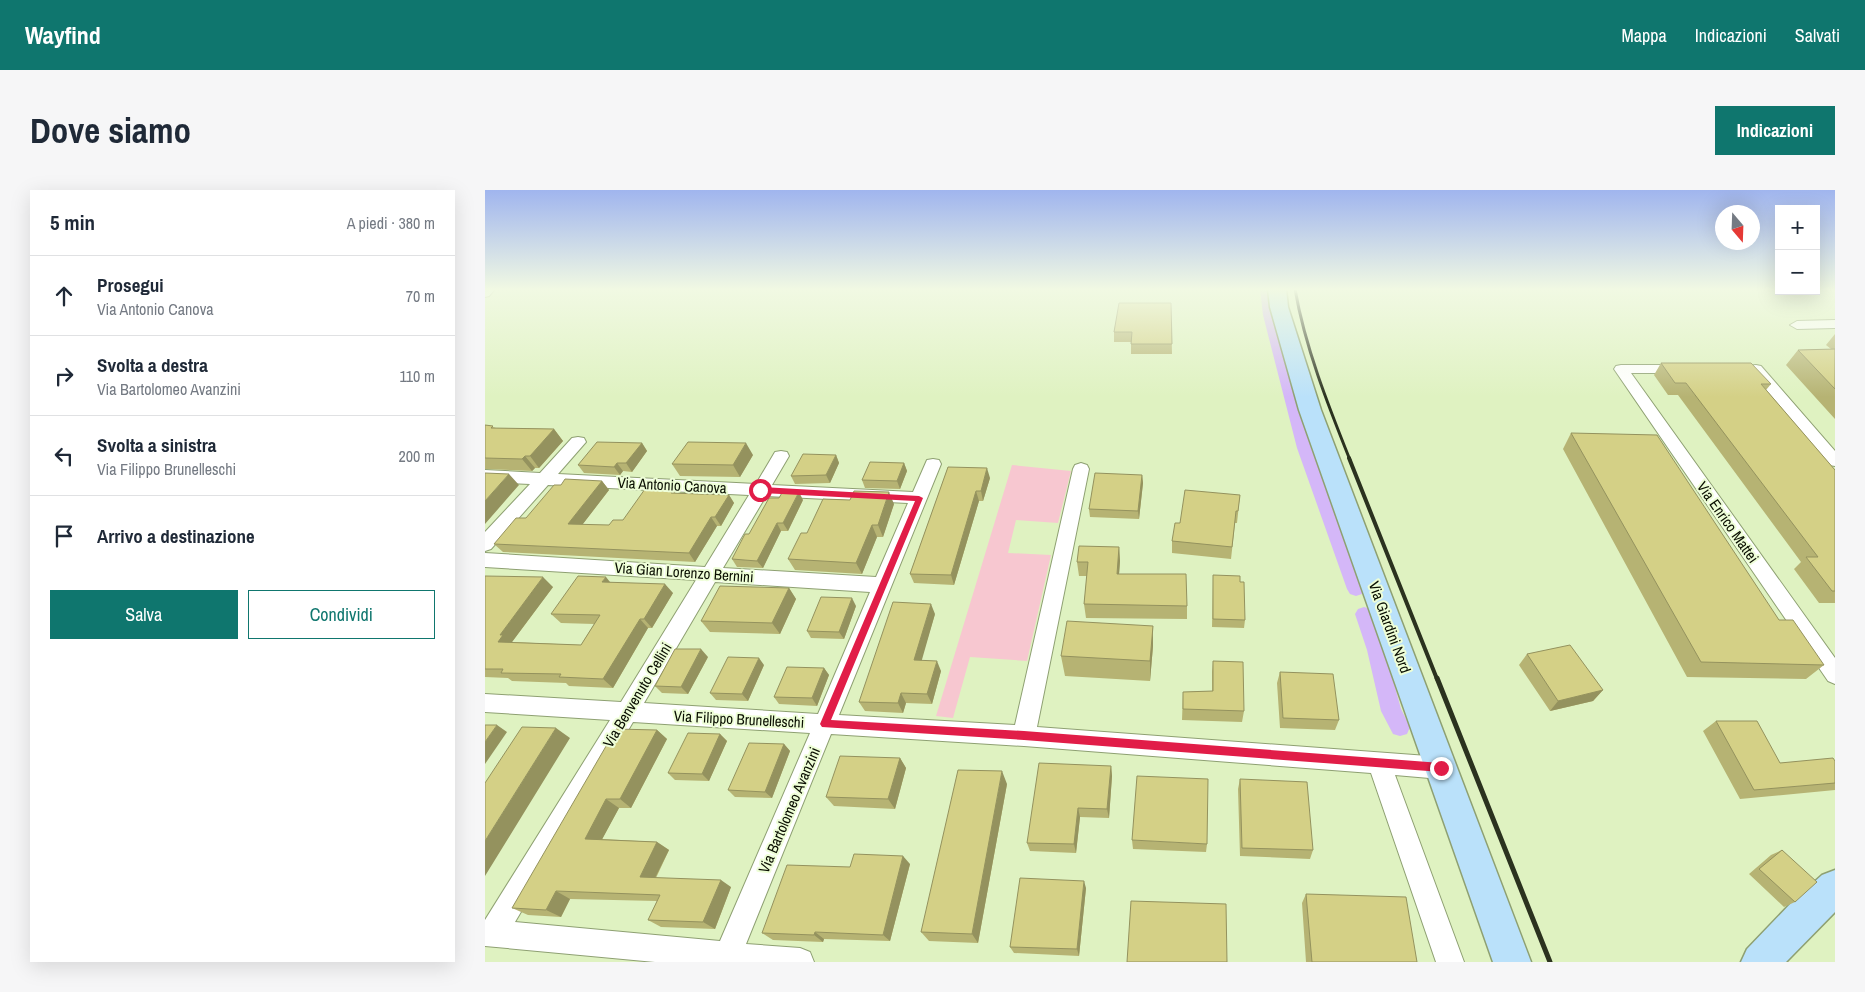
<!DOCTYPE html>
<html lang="it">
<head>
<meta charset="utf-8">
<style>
	:root { --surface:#fff; --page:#f6f6f7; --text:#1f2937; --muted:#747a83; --line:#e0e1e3; --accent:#0f766e }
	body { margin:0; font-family:"Archivo Narrow",sans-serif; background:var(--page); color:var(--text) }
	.controls { position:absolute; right:15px; top:15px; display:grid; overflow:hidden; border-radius:0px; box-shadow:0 5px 20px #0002 }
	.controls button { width:45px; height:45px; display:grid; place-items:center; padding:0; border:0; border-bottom:1px solid var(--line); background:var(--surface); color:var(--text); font:25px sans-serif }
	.compass { position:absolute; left:1230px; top:15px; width:45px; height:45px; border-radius:50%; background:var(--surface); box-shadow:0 5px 20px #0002; rotate:161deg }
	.stop { position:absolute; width:15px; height:15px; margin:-11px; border:4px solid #e11d48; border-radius:50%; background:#fff }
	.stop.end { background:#e11d48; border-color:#fff; box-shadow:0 1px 5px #0008 }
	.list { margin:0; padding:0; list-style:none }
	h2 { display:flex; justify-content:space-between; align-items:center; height:65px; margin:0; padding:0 20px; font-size:21px }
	h2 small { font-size:16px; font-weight:400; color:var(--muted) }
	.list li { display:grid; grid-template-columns:32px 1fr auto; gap:15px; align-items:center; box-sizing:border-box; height:80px; padding:0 20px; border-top:1px solid var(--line) }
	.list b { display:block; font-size:19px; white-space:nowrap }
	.list p { margin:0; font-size:16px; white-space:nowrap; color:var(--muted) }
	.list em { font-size:16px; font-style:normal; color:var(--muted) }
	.actions { display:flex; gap:10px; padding:15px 20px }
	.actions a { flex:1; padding:11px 0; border:1px solid var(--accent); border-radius:0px; text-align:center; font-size:18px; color:var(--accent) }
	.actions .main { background:var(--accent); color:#fff }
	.icon { flex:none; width:28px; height:28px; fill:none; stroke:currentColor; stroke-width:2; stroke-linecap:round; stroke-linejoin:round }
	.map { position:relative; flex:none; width:1350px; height:772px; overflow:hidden; border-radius:0px }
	header { display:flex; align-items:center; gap:30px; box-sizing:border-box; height:70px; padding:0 25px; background:var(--accent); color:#fff }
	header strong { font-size:24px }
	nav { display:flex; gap:28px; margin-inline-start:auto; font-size:18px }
	.intro { display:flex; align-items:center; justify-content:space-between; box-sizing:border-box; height:120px; padding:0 30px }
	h1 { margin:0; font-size:35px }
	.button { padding:12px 22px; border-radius:0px; background:var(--accent); color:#fff; font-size:18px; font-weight:700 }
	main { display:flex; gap:30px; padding:0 30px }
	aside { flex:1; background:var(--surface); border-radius:0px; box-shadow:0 5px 20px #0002 }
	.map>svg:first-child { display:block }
	.green { fill:#f7c7d0 }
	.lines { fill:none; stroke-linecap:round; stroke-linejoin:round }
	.canal { fill:#d4b7f8; fill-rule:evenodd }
	.street-casing { stroke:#8ea072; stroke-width:2 }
	.secondary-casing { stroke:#8ea072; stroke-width:3 }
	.street { fill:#fff; fill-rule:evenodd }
	.secondary { fill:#bae1fa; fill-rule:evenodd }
	.rail-far2 { stroke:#2b321f; stroke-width:3 }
	.rail-far1 { stroke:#2b321f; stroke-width:4 }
	.rail { stroke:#2b321f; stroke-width:5 }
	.wall { fill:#b6b373 }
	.shaded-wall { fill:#94925e }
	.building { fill:#d4d086; stroke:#94925e }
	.route { fill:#e11d48 }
	.labels { text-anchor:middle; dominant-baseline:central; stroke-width:4; stroke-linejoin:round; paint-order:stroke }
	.street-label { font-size:15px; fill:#0a0f02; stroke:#eefed7 }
</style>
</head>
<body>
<header>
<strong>Wayfind</strong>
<nav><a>Mappa</a><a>Indicazioni</a><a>Salvati</a></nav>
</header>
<div class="intro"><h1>Dove siamo</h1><a class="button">Indicazioni</a></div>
<main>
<aside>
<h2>5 min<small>A piedi · 380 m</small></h2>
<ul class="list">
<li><svg class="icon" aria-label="ahead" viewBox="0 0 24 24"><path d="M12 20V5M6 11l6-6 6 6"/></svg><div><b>Prosegui</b><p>Via Antonio Canova</p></div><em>70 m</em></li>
<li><svg class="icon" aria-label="right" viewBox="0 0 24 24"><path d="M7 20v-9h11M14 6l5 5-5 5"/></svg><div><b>Svolta a destra</b><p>Via Bartolomeo Avanzini</p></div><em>110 m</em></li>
<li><svg class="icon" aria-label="left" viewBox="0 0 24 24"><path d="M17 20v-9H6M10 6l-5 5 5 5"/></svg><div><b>Svolta a sinistra</b><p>Via Filippo Brunelleschi</p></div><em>200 m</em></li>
<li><svg class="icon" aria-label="arrive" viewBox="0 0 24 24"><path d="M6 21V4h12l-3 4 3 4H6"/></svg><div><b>Arrivo a destinazione</b></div></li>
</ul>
<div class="actions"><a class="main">Salva</a><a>Condividi</a></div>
</aside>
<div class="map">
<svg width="1350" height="772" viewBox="0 0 1350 772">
	<rect width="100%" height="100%" fill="#dff2c1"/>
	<!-- green -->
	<path class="green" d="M527 275 586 281 573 333 531 330 523 363 566 365 542 471 485 467 468 528 451 526Z"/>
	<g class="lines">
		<!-- canal -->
		<path class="canal" d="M775 99H787L790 125 826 258 880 399 877 404 871 406 865 404 862 399 812 258 778 125Z
			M879 417 885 419 888 424 900 460 916 519 925 537 922 544 915 546 908 544 896 521 882 460 870 424 873 419Z"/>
		<defs>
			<path id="street" d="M0 99H10L4 106 0 107Z
				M1350 130V138L1312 139 1305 135 1312 131Z
				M1136 175H1197L1202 176 1204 179 1202 182 1197 183H1146L1350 468V494L1343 491 1129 179 1131 176Z
				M1271 175 1276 176 1350 261V276L1344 275 1267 183 1262 182 1260 179 1262 176Z
				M93 247 99 248 101 252 73 284 271 294 290 262 296 261 302 262 304 266 287 295 428 302 442 270 448 269 454 270 456 274 354 525 530 535 588 279 590 275 596 273 602 275 604 279 552 537 956 567 964 570 967 578 964 586 956 589 910 585 979 772H951L886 583 539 556 346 544 261 754 315 758 325 762 329 772H170L0 756V730L125 530 0 522V504L136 512 211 390 0 377V363L220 377 264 305 63 295 6 359 0 361V342L45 294 0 292V280L55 283 87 248ZM281 306 423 313 391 387 238 378ZM230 392 385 402 333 524 159 513ZM148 532 325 543 235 751 30 732Z"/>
			<path id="secondary" d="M783 99H801L803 117 836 220 1046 772H1008L814 220 785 117Z
				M1350 680V722L1301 772H1256L1262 759 1308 711 1337 685Z"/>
		</defs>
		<!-- street casing -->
		<use href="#street" class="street-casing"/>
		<!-- secondary casing -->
		<use href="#secondary" class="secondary-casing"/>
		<!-- street -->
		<use href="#street" class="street"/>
		<!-- secondary -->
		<use href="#secondary" class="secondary"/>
		<!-- rail-far2 -->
		<path class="rail-far2" d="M810 99C820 157 843 215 865 270"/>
		<!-- rail-far1 -->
		<path class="rail-far1" d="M864 268 952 489"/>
		<!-- rail -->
		<path class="rail" d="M952 488 1065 772"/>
	</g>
	<!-- wall -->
	<path class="wall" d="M686 113 687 164H646V152H629V142Z
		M1350 144V229L1301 175 1313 160 1346 159 1341 155Z
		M1176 173 1286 194 1281 200 1350 280V413H1334L1309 379 1316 372 1193 205H1183L1169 185Z
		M0 235 11 238 69 239 78 251 54 278H50L47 281 0 279Z
		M1086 243 1294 430 1339 475 1321 489 1202 487 1078 259Z
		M157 253 162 261 147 282 138 281 135 285 99 283 93 275Z
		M268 265 255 287 195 286 187 274Z
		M351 265 354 273 345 293 310 294 306 286Z
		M419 273 422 281 415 299 380 298 377 290Z
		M463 277 505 288 498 311H494L469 395 429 393 425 384Z
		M657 285 658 293 654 329 605 327 604 319Z
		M117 291 124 300 97 335H124L138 330 188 300 190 303 244 305 249 313 236 336H232L210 372 18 362 9 354 41 328 76 295Z
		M755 305 752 333H750L746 369 687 363V351L695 333Z
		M318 310 303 341H296L278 378 252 377 247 369 264 344Z
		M409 314 398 347H392L377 384 310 380 303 369 322 343Z
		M634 357 635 371 634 384 702 416V429L601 428 599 414 602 386H594L592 372Z
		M728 385 755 392 760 430 759 438 727 437Z
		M0 386 68 397 27 452 96 455 109 434 76 433 66 424 125 392 188 403 167 438H163L128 498 84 496 81 493 27 491 23 488 0 487Z
		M304 398 311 409 295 444 225 442 216 431Z
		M371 416 359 449 326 448 322 441Z
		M450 424 436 470 456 481 447 514 421 513 418 523 380 521 374 512Z
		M668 436V456L665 491 580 486 576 466Z
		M1042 464 1118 500 1108 511 1065 521 1034 475Z
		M223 467 203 504 177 503 170 496Z
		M728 471 759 521 757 532 697 530 698 502 727 501V482Z
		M279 475 263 511 231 510 225 503Z
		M339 478 344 485 332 516 294 514 289 507Z
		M795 482 854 530 850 540 795 538 792 493Z
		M1231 531 1295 573 1350 571V600L1255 609 1218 541Z
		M172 540 182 549 146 618H134L117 649 172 652 184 660 171 688 246 697 230 739 176 737 163 730 172 711 85 709 76 727 43 725 27 718Z
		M235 544 242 551 224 591 190 590 183 583Z
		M299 554 305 561 287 608 250 607 243 600Z
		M415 568 421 578 410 619 349 616 341 607Z
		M626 576 627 586 624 628 595 627 591 663 545 661 542 653Z
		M755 589 828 660 825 669 755 666 753 599Z
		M522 594 493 753 444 751 436 742Z
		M647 650 722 654 721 662 648 659Z
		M1297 660 1310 712 1299 717 1264 684 1286 665Z
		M425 674 405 751 339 749 338 752 288 750 277 743 365 677Z
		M601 698 594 766 529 763 525 757Z
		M821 704 932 772H821L817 713Z"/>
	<!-- shaded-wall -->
	<path class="shaded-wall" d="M69 239 78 251 54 278 45 266Z
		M157 253 162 261 147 282 141 273Z
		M261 253 268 265 255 287 248 275Z
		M351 265 354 273 345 293 341 285Z
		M40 266 50 278 47 281 37 269Z
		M132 273 138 281 135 285 129 277Z
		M419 273 422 281 415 299 412 291Z
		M502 278 505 288 498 311 496 301Z
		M24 284 34 295 0 334V311Z
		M657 285 658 293 654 329 653 321Z
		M117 291 124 300 91 343 83 334Z
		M491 301 494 311 469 395 466 385Z
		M314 302 318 310 303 341 298 333Z
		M404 302 409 314 398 347 393 335Z
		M244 305 249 313 236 336 230 327Z
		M226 327 232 336 210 372 204 363Z
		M292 333 296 341 278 378 272 371Z
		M387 335 392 347 377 384 371 373Z
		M634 357 635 371 633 398 632 384Z
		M58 387 68 397 27 452H13L15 445Z
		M121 387 129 397 117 392Z
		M180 394 188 403 167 438 159 429Z
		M304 398 311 409 295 444 287 433Z
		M367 408 371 416 359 449 354 442Z
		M446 414 450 424 434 480 429 470Z
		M155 429 163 438 128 498 118 489Z
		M668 436V456L665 491V471Z
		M216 459 223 467 203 504 196 497Z
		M274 468 279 475 263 511 257 504Z
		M452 471 456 481 447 514 442 504Z
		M339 478 344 485 332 516 327 508Z
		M1118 500 1108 511 1065 521 1073 511Z
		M416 503 421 513 418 523 413 513Z
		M12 535 22 542 0 574V552Z
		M71 538 85 548 0 686V651Z
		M172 540 182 549 146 618 135 609Z
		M235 544 242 551 224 591 217 584Z
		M299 554 305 561 287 608 280 602Z
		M415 568 421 578 410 619 403 609Z
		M626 576 627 586 624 628 622 619Z
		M517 581 522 594 493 753 487 744Z
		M121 609 134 618 113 657 100 649Z
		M593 618 595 627 591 663 589 654Z
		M172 652 184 660 167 694 155 687Z
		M418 666 425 674 405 751 398 745Z
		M236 690 246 697 230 739 218 732Z
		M599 691 601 698 594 766 592 759Z
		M71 701 85 709 76 727 61 720Z
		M330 742 339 749 338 752 329 745Z"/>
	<!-- building -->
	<path class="building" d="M634 113H686L687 154H646L647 142H629Z
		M1350 159V199L1313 160Z
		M1176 173H1266L1286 194H1276L1350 280V401H1347L1321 367H1333L1201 193H1190Z
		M0 235 8 236 6 238 69 239 45 266H40L37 269 0 268Z
		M1086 243 1172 245 1294 430H1308L1339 475 1216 472Z
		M112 252 157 253 141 273H132L129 277 93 275Z
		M203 252 261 253 248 275 187 274Z
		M318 264 351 265 341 285 306 286Z
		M385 272 419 273 412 291 377 290Z
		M463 277 502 278 496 301H491L466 385 425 384Z
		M0 283 24 284 0 311Z
		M610 283 657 285 653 321 604 319Z
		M80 289 117 291 83 334 124 335 128 330H138L160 299 188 300 186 303 244 305 230 327H226L204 363 9 354 31 328H41L69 295H76Z
		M700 300 755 305 753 321H751L747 357 687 351 690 333H695Z
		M298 301 314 302 298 333H292L272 371 247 369 260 344H264L284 308H294Z
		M369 301 404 302 393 335H387L371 373 303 369 316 343H322L338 309 365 310Z
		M594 356 634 357 632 384H701L702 416 599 414 603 372H592Z
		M728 385 755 386V392H759L760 430 728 429Z
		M0 386 58 387 15 445H18L13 452 96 455 115 425 66 424 93 386 121 387 117 392 180 394 159 429H155L118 489 74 487 76 484 16 483 18 479H0Z
		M235 396 304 398 287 433 216 431Z
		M336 407 367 408 354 442 322 441Z
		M408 412 446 414 429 470 452 471 442 504 416 503 413 513 374 512Z
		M582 431 668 436 665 471 576 466Z
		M1085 455 1118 500 1073 511 1042 464Z
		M190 459H216L196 497 170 496Z
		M243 467 274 468 257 504 225 503Z
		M728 471 758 472 759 521 698 519V502L728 501Z
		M302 477 339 478 327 508 289 507Z
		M795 482 848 484 854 530 798 528Z
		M1231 531H1272L1295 573 1348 568 1350 571V593L1269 600Z
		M0 535H12L0 552Z
		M37 537 71 538 0 651V593Z
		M131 539 172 540 135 609H121L100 649 172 652 155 687 236 690 218 732 163 730 175 705 71 701 61 720 27 718Z
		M203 543 235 544 217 584 183 583Z
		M264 553 299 554 280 602 243 600Z
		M355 566 415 568 403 609 341 607Z
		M554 573 626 576 622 619 593 618 589 654 542 653Z
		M473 580 517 581 487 744 436 742Z
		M652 586 723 589 722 654 647 650Z
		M755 589 822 592 828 660 757 658Z
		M1297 660 1332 692 1310 712 1274 679Z
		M369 664 418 666 398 745 330 742 329 745 277 743 302 675 365 677Z
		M535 688 599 691 592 759 525 757Z
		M821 704 921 707 932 772H827Z
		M646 711 741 714 742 772H642Z"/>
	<!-- sky -->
	<linearGradient id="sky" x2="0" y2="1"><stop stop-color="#a0b5ee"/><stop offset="0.48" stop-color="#f1f9e3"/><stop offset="1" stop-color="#f1f9e3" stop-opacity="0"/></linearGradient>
	<rect width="1350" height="207" fill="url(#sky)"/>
	<!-- route -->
	<path class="route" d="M275 297 434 306 438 308 346 530 539 541 956 573 961 578 956 582 539 550 337 537 335 534 430 311 275 303 272 300Z"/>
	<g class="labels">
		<!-- street labels -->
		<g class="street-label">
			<text transform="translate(187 295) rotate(3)">Via Antonio Canova</text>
			<text transform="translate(1243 332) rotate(55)">Via Enrico Mattei</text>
			<text transform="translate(199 382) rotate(4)">Via Gian Lorenzo Bernini</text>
			<text transform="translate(905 437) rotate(70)">Via Giardini Nord</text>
			<text transform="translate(152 505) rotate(-59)">Via Benvenuto Cellini</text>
			<text transform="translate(254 529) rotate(3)">Via Filippo Brunelleschi</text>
			<text transform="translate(304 620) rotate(-67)">Via Bartolomeo Avanzini</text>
		</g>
	</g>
</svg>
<div class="controls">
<button>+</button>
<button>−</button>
</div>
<svg class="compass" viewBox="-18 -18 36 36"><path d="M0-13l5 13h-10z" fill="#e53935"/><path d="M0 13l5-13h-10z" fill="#747a83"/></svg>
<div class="stop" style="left:275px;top:300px"></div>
<div class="stop end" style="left:956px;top:578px"></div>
</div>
</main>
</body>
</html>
